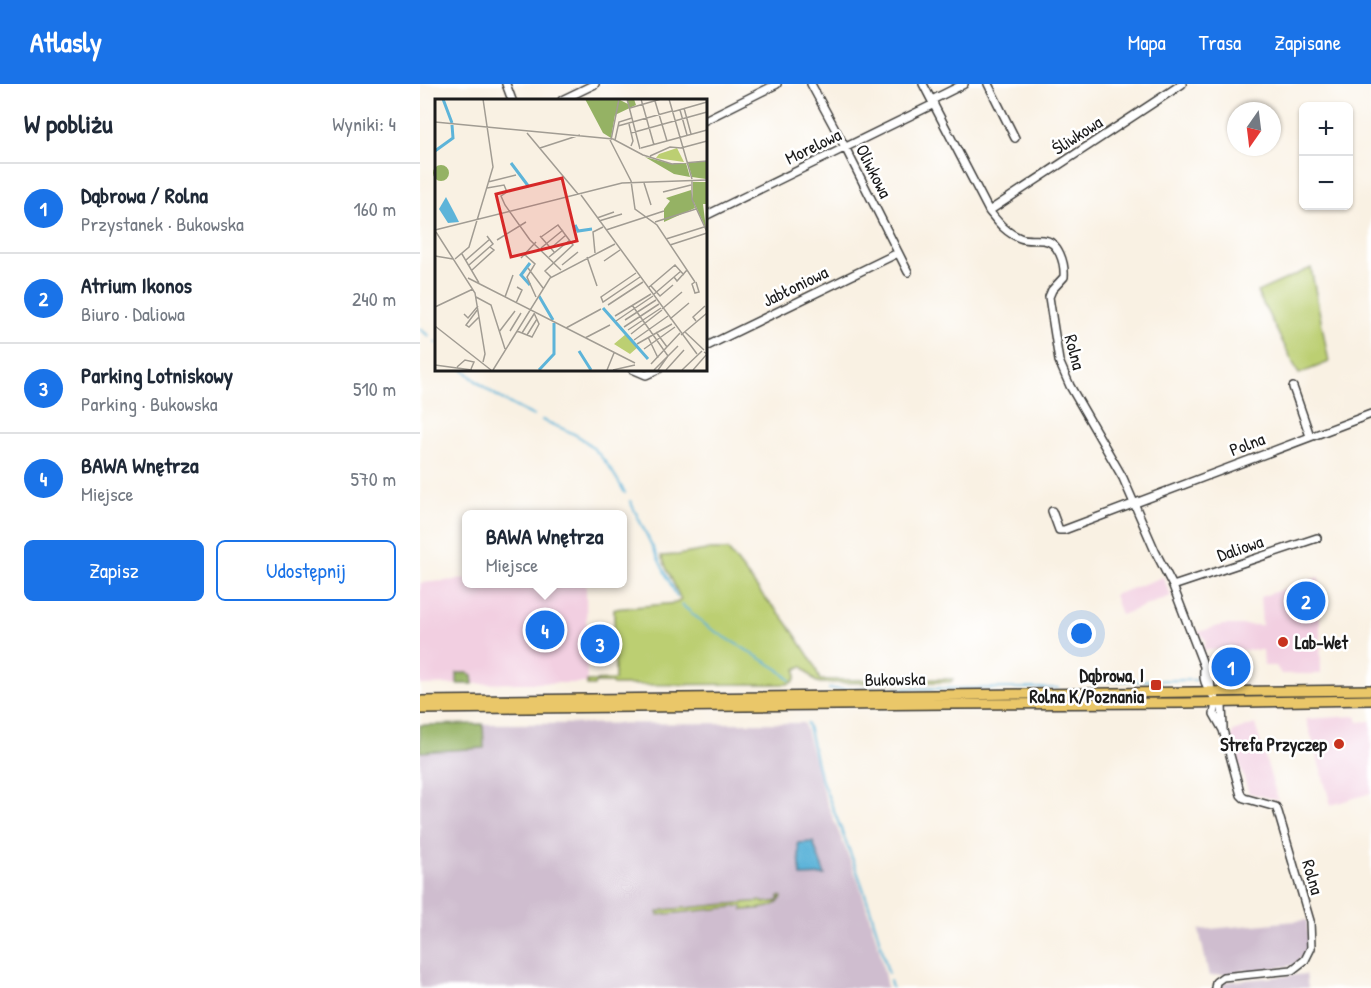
<!DOCTYPE html>
<html lang="pl">
<head>
<meta charset="utf-8">
<style>
	:root { --surface:#fff; --page:#f6f6f7; --text:#1f2937; --muted:#747a83; --line:#e0e1e3; --accent:#1a73e8 }
	body { margin:0; font-family:"Patrick Hand",sans-serif; background:var(--page); color:var(--text) }
	.controls { position:absolute; right:18px; top:18px; display:grid; overflow:hidden; border-radius:9px; box-shadow:0 2px 4px #0004 }
	.controls button { width:54px; height:54px; display:grid; place-items:center; padding:0; border:0; border-bottom:2px solid var(--line); background:var(--surface); color:var(--text); font:30px sans-serif }
	.compass { position:absolute; left:807px; top:18px; width:54px; height:54px; border-radius:50%; background:var(--surface); box-shadow:0 2px 4px #0004; rotate:194deg }
	.you { position:absolute; left:662px; top:550px; width:21px; height:21px; margin:-15px; border:4px solid #fff; border-radius:50%; background:#1a73e8; box-shadow:0 0 0 9px #1a73e833 }
	.badge { display:grid; place-items:center; width:39px; height:39px; border-radius:50%; background:var(--accent); color:#fff; font-size:20px; font-weight:700 }
	.pin { position:absolute; translate:-50% -50%; border:3px solid #fff; box-shadow:0 2px 6px #0006 }
	.popup { position:absolute; left:42px; top:426px; width:165px; height:78px; box-sizing:border-box; display:grid; place-content:center; border-radius:9px; background:var(--surface); filter:drop-shadow(0 2px 4px #0005); font-size:20px; white-space:nowrap; color:var(--muted) }
	.popup b { font-size:22px; color:var(--text) }
	.popup::after { content:''; position:absolute; left:50%; top:100%; margin-left:-12px; border:12px solid transparent; border-top-color:var(--surface) }
	.list { margin:0; padding:0; list-style:none }
	h2 { display:flex; justify-content:space-between; align-items:center; height:78px; margin:0; padding:0 24px; font-size:26px }
	h2 small { font-size:20px; font-weight:400; color:var(--muted) }
	.list li { display:grid; grid-template-columns:39px 1fr auto; gap:18px; align-items:center; box-sizing:border-box; height:90px; padding:0 24px; border-top:2px solid var(--line) }
	.list b { display:block; font-size:22px; white-space:nowrap }
	.list p { margin:0; font-size:20px; white-space:nowrap; color:var(--muted) }
	.list em { font-size:20px; font-style:normal; color:var(--muted) }
	.actions { display:flex; gap:12px; padding:18px 24px }
	.actions a { flex:1; padding:14px 0; border:2px solid var(--accent); border-radius:9px; text-align:center; font-size:21px; color:var(--accent) }
	.actions .main { background:var(--accent); color:#fff }
	.map { position:relative; flex:none; width:951px; height:904px; overflow:hidden }
	header { display:flex; align-items:center; gap:36px; box-sizing:border-box; height:84px; padding:0 30px; background:var(--accent); color:#fff }
	header strong { font-size:28px }
	nav { display:flex; gap:33px; margin-inline-start:auto; font-size:21px }
	main { display:flex }
	aside { flex:1; background:var(--surface) }
	.map>svg:first-child { display:block }
	.built { fill:#f2cfe1 }
	.industrial { fill:#cfbdcf }
	.green { fill:#bccf72; stroke:#6c7647; stroke-width:1.5 }
	.forest { fill:#95b264; stroke:#586740; stroke-width:1.5 }
	.water { fill:#5db4d9; stroke:#3c687a; stroke-width:1.5 }
	.lines { fill:none; stroke-linecap:round; stroke-linejoin:round }
	.stream { stroke:#5db4d9; stroke-width:2 }
	.minor-casing { stroke:#3d3c3a; stroke-width:10 }
	.major-casing { stroke:#3d3c3a; stroke-width:12 }
	.minor { stroke:#fff; stroke-width:7 }
	.major { stroke:#eac769; stroke-width:9 }
	.poi-dot { fill:#c8321e; stroke:#fff; stroke-width:2 }
	.labels { text-anchor:middle; dominant-baseline:central; stroke-width:5; stroke-linejoin:round; paint-order:stroke }
	.street-label { font-size:18px; fill:#1c1c1c; stroke:#fff }
	.poi-label { font-size:18px; font-weight:bold; fill:#1c1c1c; stroke:#fff; text-anchor:end }
	.inset-river { fill:none; stroke:#5db4d9; stroke-width:3 }
	.inset-road { fill:none; stroke:#a19c93; stroke-width:1.5 }
	.view { fill:#d62828; fill-opacity:0.15; stroke:#d62828; stroke-width:3 }
	.inset-edge { fill:none; stroke:#1c1c1c; stroke-width:3 }
</style>
</head>
<body>
<header>
<strong>Atlasly</strong>
<nav><a>Mapa</a><a>Trasa</a><a>Zapisane</a></nav>
</header>
<main>
<aside>
<h2>W pobliżu<small>Wyniki: 4</small></h2>
<ul class="list">
<li><span class="badge">1</span><div><b>Dąbrowa / Rolna</b><p>Przystanek · Bukowska</p></div><em>160 m</em></li>
<li><span class="badge">2</span><div><b>Atrium Ikonos</b><p>Biuro · Daliowa</p></div><em>240 m</em></li>
<li><span class="badge">3</span><div><b>Parking Lotniskowy</b><p>Parking · Bukowska</p></div><em>510 m</em></li>
<li><span class="badge">4</span><div><b>BAWA Wnętrza</b><p>Miejsce</p></div><em>570 m</em></li>
</ul>
<div class="actions"><a class="main">Zapisz</a><a>Udostępnij</a></div>
</aside>
<div class="map">
<svg width="951" height="904" viewBox="0 0 951 904">
	<rect width="100%" height="100%" fill="#fff"/>
	<filter id="ink" filterUnits="userSpaceOnUse"><feTurbulence type="fractalNoise" baseFrequency=".0167" numOctaves="2"/><feDisplacementMap in="SourceGraphic" scale="12" xChannelSelector="R" yChannelSelector="G"/><feConvolveMatrix kernelMatrix="1 2 1 2 8 2 1 2 1" color-interpolation-filters="sRGB"/></filter>
	<filter id="wash" filterUnits="userSpaceOnUse"><feTurbulence type="fractalNoise" baseFrequency=".008" numOctaves="4" result="noise"/><feDisplacementMap in="SourceGraphic" scale="24" xChannelSelector="R" yChannelSelector="G"/><feGaussianBlur stdDeviation="1.35" result="paint"/><feColorMatrix in="noise" values="0 0 0 0 0 0 0 0 0 0 0 0 0 0 0 0 0 1.4 0 .05"/><feComposite in="paint" operator="in"/></filter>
	<g filter="url(#wash)">
		<rect width="100%" height="100%" fill="#f9f1e3"/>
		<!-- built -->
		<path class="built" d="M743 493 751 512 701 531 694 511Z
			M899 493 901 590H861L856 582H844L843 566H783L782 564 785 561 786 557 781 550 777 551 775 549 802 541H842L840 513Z
			M47 494V500H166L167 599H95L0 601V499L36 496 37 495Z
			M936 632 938 638 951 637V709L911 721 886 635Z
			M835 640 858 716 829 709 811 656 813 648Z"/>
		<!-- industrial -->
		<path class="industrial" d="M384 639 405 714 439 799 459 864 467 904H0V668L64 664 63 640Z
			M887 836 888 856 887 864 880 875 875 880 869 882 832 887 824 886 808 890 789 892 779 846Z
			M886 890 888 904H800V903L804 898Z"/>
		<!-- green -->
		<path class="green" d="M891 184 909 278 879 290 837 208Z
			M286 466H308L345 514 362 532 374 549 394 580 400 596 533 595 531 598 400 599 395 597 382 582 376 585V593L373 598 367 600 193 601 191 599H175L174 602H167V597L195 596 194 525 256 519 261 516 241 472 258 471Z
			M359 812 362 813C355 827 336 824 323 826L322 822 238 831V828L243 827V826L342 817 343 819 359 817Z"/>
		<!-- forest -->
		<path class="forest" d="M37 589H48L52 592 53 600H37Z
			M63 640 64 664 0 668V641Z"/>
		<!-- water -->
		<path class="water" d="M393 758 405 791 381 792 378 759Z"/>
		<g class="lines">
			<!-- stream -->
			<path class="stream" d="M0 245 9 252
				M15 258 16 259
				M43 285C63 305 88 320 114 332
				M122 336C135 342 149 346 161 354 181 368 194 389 205 409
				M210 417 257 513
				M262 521 288 543 358 585 370 596
				M686 597 776 596
				M409 605 638 604
				M387 639C393 658 395 679 402 697 427 760 453 823 468 889
				M470 897 472 904"/>
		</g>
	</g>
	<g filter="url(#ink)">
		<g class="lines">
			<defs>
				<path id="minor" d="M86 0 92 16
					M391 0 425 63 488 188
					M503 0 569 127C578 138 586 149 600 154 608 157 615 155 623 156 639 157 645 180 644 193L632 206 629 213 639 277 650 302 703 394 735 467 753 502 783 580 790 594 791 607
					M568 0 595 54
					M142 16 175 0
					M512 16 544 0
					M285 36 357 0
					M569 127 762 0
					M285 132 514 20
					M285 263 478 169
					M212 285 226 291 239 285
					M873 303 890 352
					M632 427 639 446H644L951 330
					M753 502 897 454
					M784 583C784 588 783 593 785 598 787 603 797 619 802 622L803 644
					M795 904 796 898 803 893 872 886 885 876 891 864 890 837 858 728 856 723 824 714 821 711 803 646 794 630 796 619"/>
				<path id="major" d="M0 617 951 606
					M0 625 529 620 764 619 951 616"/>
			</defs>
			<!-- minor casing -->
			<use href="#minor" class="minor-casing"/>
			<!-- major casing -->
			<use href="#major" class="major-casing"/>
			<!-- minor -->
			<use href="#minor" class="minor"/>
			<!-- major -->
			<use href="#major" class="major"/>
		</g>
	</g>
	<!-- markers -->
	<g class="poi-dot">
		<circle cx="863" cy="558" r="6"/>
		<rect x="730" y="595" width="12" height="12" rx="3"/>
		<circle cx="919" cy="660" r="6"/>
	</g>
	<g class="labels">
		<!-- street labels -->
		<g class="street-label">
			<text transform="translate(657 51) rotate(-33)">Śliwkowa</text>
			<text transform="translate(393 62) rotate(-26)">Morelowa</text>
			<text transform="translate(454 87) rotate(63)">Oliwkowa</text>
			<text transform="translate(375 202) rotate(-26)">Jabłoniowa</text>
			<text transform="translate(655 268) rotate(75)">Rolna</text>
			<text transform="translate(827 360) rotate(-21)">Polna</text>
			<text transform="translate(820 464) rotate(-19)">Daliowa</text>
			<text transform="translate(475 595) rotate(-1)">Bukowska</text>
			<text transform="translate(893 793) rotate(74)">Rolna</text>
		</g>
		<!-- poi labels -->
		<g class="poi-label">
			<text x="875" y="558" text-anchor="start">Lab-Wet</text>
			<text x="724" y="591">Dąbrowa, I<tspan x="724" dy="21">Rolna K/Poznania</tspan></text>
			<text x="907" y="660">Strefa Przyczep</text>
		</g>
	</g>
	<!-- overview -->
	<g transform="translate(15 15)">
		<rect width="272" height="272" fill="#f9f1e3"/>
		<path d="M242 49 249 63 221 59 224 55ZM191 235 203 248 195 255 179 245Z" fill="#bccf72"/>
		<path d="M150 0H183L193 5V0H199L201 6 180 16 176 39 168 34ZM210 58 237 65 251 64 255 78 239 75ZM271 62V80L257 78 253 64ZM-2 74a8 8 0 1 1 16 0a8 8 0 1 1-16 0ZM258 83H271V105H268L271 130 258 101ZM256 91 260 109 229 123V110L235 102 231 99Z" fill="#95b264"/>
		<path d="M11 98 20 115 24 123 13 124 4 110Z" fill="#5db4d9"/>
		<path class="inset-river" d="M8 0 17 24M0 52 18 39 17 26M76 64 94 88M140 126 143 132 157 130M95 186 86 176 95 164M104 197 118 221M168 209 213 260M144 252 156 271M104 271 119 255V224"/>
		<path class="inset-road" d="M192 0 205 50M206 0 219 46M234 0 257 80M220 2 232 42M195 9 226 0M249 9 256 35M245 11 252 36M237 13 272 3M0 23 178 40 208 56 237 65 272 62M194 25 198 42 196 47M183 27 237 12M92 34 143 95M196 34 272 13M175 41 196 82 200 110 222 126 260 183M176 41 184 0M180 41 184 23 197 19M105 49 145 36M206 49 272 31M215 57 235 48 246 49 272 42M257 82V100L272 133M53 83 81 76M209 84 216 106M52 89 69 86 72 93 66 97 70 106 95 141 126 171M228 93 256 86M146 96 262 255M162 119 179 113M164 122 187 115M220 123 261 110M0 131 187 84 272 81M171 131 229 112M1 133 40 194 50 255 48 263M105 137 120 154M106 138 123 126 138 146 110 172 116 178M231 140 269 128M62 141 91 123M235 146 272 134M106 149 128 131M116 149 131 136M160 154 158 133 168 128M27 155 44 184M89 155 100 165 92 178 101 198M0 157 18 160M114 158 135 141M152 158 162 187M86 159 101 143M20 160 34 148 58 68 48 0M31 161 55 140M169 162 185 151M34 166 58 145 52 137M127 166 143 153M93 169 108 189M37 171 59 151 55 148M201 174 166 198 168 203 205 178M239 178 242 182 252 171M33 179 200 264M260 183 257 185 260 194 264 193 261 183M216 187 225 197 238 186M213 189 240 166 249 176M218 196 246 172M41 198 56 206 70 250M70 198 78 176M81 204 87 191 82 188M173 206 208 183M197 206 233 257 223 271M0 208 38 190M43 210 31 226 34 228 44 218M227 210 247 193M29 215 33 219 43 207M180 217 216 195M235 220 254 204M190 221 221 201M181 222 218 197M261 222 258 218 270 207M0 227 56 271M189 228 224 205M131 229 166 210M193 231 226 209M75 232 86 214M82 232 97 238 104 225 99 214M64 233 80 212M221 233 232 248M250 233 269 251M87 234 99 215M196 235 227 211M92 236 102 220M246 236 272 214M213 238 223 259M150 239 175 226M199 241 233 217M202 245 237 225M209 250 240 228M216 265 245 234M0 266 37 271M22 268 30 261 39 263 36 270M58 271 115 179 180 145M172 271 179 254M178 271 200 266M219 271 243 247M231 271 249 251M247 271 267 252M258 271 272 255 269 253"/>
		<path class="view" d="M127 79 142 142 76 158 61 95Z"/>
		<rect width="272" height="272" class="inset-edge"/>
	</g>
</svg>
<div class="controls">
<button>+</button>
<button>−</button>
</div>
<svg class="compass" viewBox="-18 -18 36 36"><path d="M0-13l5 13h-10z" fill="#e53935"/><path d="M0 13l5-13h-10z" fill="#747a83"/></svg>
<div class="you"></div>
<div class="pin badge" style="left:811px;top:583px">1</div>
<div class="pin badge" style="left:886px;top:517px">2</div>
<div class="pin badge" style="left:180px;top:560px">3</div>
<div class="pin badge" style="left:125px;top:546px">4</div>
<div class="popup"><b>BAWA Wnętrza</b>Miejsce</div>
</div>
</main>
</body>
</html>
